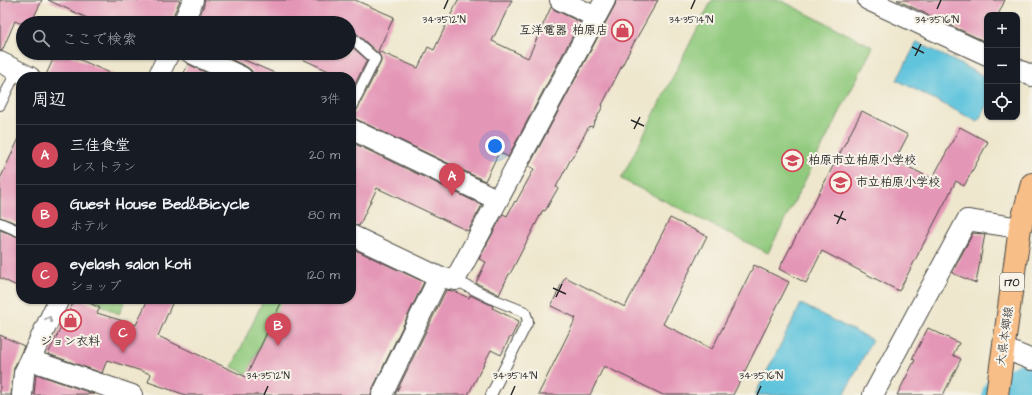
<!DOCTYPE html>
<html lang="ja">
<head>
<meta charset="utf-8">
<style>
	:root { --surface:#171b24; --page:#20242c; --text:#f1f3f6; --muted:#9ea1a6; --line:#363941; --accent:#d1495b }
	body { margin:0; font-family:"Architects Daughter","Klee One",sans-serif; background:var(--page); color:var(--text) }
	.controls { position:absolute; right:12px; top:12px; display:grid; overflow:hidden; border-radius:8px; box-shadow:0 1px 3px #0004 }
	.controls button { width:36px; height:36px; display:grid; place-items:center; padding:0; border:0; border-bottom:1px solid var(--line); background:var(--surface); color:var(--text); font:20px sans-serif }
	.you { position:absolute; left:495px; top:146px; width:14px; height:14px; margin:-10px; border:3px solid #fff; border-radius:50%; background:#1a73e8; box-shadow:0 0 0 6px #1a73e833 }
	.badge { display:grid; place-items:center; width:26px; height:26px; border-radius:50%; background:var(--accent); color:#fff; font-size:13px; font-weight:700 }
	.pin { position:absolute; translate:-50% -33px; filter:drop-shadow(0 1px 2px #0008) }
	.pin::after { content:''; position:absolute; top:21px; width:14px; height:12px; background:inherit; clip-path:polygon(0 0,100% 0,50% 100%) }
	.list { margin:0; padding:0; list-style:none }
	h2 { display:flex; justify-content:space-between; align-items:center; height:52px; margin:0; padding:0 16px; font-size:17px }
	h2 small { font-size:13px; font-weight:400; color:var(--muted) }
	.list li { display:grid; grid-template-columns:26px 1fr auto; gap:12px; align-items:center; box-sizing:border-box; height:60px; padding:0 16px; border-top:1px solid var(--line) }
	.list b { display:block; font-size:15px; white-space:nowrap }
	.list p { margin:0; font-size:13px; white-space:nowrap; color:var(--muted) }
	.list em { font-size:13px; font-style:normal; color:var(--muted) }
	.icon { flex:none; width:22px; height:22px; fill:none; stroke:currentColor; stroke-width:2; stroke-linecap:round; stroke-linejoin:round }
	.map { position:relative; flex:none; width:1032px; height:395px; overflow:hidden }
	.search { position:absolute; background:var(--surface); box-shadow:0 1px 3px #0004; left:16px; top:16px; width:340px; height:44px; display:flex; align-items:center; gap:10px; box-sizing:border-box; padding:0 14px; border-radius:22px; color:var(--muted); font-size:15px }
	.panel { position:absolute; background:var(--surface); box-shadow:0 1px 3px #0004; left:16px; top:72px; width:340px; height:232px; border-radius:16px }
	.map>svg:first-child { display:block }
	.green { fill:#91ca7e; stroke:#5e7a54 }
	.water { fill:#60c4dd; stroke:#467884 }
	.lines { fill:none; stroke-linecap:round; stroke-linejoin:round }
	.river { stroke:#60c4dd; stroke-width:44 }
	.building { fill:#e496b6 }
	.lane-casing { stroke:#484743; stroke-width:12 }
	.street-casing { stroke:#484743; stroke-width:22 }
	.highway-casing { stroke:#484743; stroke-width:24 }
	.lane { stroke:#fff; stroke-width:10 }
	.street { stroke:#fff; stroke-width:20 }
	.highway { stroke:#f7be87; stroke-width:22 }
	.oneway { stroke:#a0a0a0 }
	.ticks { fill:none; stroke:#2b2b2b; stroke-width:1.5 }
	.labels { text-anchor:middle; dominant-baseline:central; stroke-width:4; stroke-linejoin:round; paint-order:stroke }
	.shield { fill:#f7f3e8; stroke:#686764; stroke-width:1 }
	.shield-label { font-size:11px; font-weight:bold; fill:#2b2b2b }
	.poi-label { font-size:12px; font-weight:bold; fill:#2b2b2b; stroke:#f7f3e8; text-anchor:start }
	.street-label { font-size:12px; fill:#2b2b2b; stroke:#f7f3e8 }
	.ticks-label { font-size:10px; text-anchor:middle; fill:#2b2b2b; stroke:#f7f3e8; stroke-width:4; stroke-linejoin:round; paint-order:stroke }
</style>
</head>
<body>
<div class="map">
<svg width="1032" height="395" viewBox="0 0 1032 395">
	<rect width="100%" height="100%" fill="#f7f3e8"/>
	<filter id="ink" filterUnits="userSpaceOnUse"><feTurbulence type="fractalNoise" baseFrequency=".025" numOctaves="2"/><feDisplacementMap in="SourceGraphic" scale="8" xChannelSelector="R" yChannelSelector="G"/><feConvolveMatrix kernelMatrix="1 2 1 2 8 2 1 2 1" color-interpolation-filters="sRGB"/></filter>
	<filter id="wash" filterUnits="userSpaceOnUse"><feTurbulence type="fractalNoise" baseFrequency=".012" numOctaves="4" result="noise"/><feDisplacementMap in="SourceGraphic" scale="16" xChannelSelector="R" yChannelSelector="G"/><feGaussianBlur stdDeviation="0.9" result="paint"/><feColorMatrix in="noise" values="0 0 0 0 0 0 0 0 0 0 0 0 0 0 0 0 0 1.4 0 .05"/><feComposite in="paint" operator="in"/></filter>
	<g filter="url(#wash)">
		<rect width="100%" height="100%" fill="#eee7cd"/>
		<!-- green -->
		<path class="green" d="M712 0H780L873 47 768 253 621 179Z
			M89 299H122L124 303 119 314Z
			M264 299H274L288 306 282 319 274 316 252 363 259 366 292 395 232 367Z"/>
		<!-- water -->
		<path class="water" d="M917 42 987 78V104L978 122 897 80Z
			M801 304 872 340 844 395H755Z"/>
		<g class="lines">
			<!-- river -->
			<path class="river" d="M1004 395 1032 382"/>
		</g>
		<g id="blocks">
			<!-- building -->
			<path class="building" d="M0 0H42L31 23H19L15 21 2 51H0Z
				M48 0H180L172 18V23H98Z
				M204 0H355L394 17 378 51 418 68 428 47 434 50 458 0H512L492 41 528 58 551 7 555 10 580 22 508 157 499 152 485 181 356 119 351 118V113H354L357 110 381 62V58L379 54 357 34 354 33 349 34V23H196L204 5Z
				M616 0H658L631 48 602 105 603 106 592 127 589 126 574 155H573L556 187 558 188 545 211 543 210 510 274H509L499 295 498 294 476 283 486 262 479 259 503 214 507 216 515 201 516 202 534 169 529 166 615 5Z
				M897 0H1005L998 15H987V39L986 42Z
				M349 44 367 60 351 92V77H342L300 58 302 53H349Z
				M56 53H65L119 77H45Z
				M218 53H237L235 56 284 77H253L252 71 247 67Z
				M188 64 215 77H182Z
				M862 111 908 135 895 160 932 179 960 127 988 142 964 186 956 181 899 291 822 251 806 283 779 269Z
				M21 134V225L0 217V179Z
				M351 142 482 205 468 231 377 188 359 226 351 224Z
				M670 218 707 236 663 324 712 349 754 265 789 282 733 395H663L604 366 590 395H538L576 318 551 306 565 277 625 307Z
				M0 230 21 238V288L0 278Z
				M973 233 985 234 976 283 952 273Z
				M351 248 424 282 372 390 371 395H186L148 382 151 374 107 360 102 373 48 354 75 299H81L100 308 97 313 136 325 148 299H174L158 336 246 377 283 299H351Z
				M446 290 454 291 469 298 470 295 493 306 492 308 519 321 511 338 510 337 501 355 491 350 468 395H395Z
				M928 328 959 343 953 355 961 359 943 395H897L915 360 912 359Z
				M0 335 24 346 14 368 11 395H0Z
				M36 374 94 394 34 395Z"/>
		</g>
	</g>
	<g filter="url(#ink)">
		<use href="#blocks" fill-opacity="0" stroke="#484743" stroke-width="1"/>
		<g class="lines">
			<defs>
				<path id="lane" d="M0 105 17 70
					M351 107 375 59 353 39
					M0 223 21 232
					M455 280 495 300 525 312 528 321 491 395"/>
				<path id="street" d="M560 0 596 17
					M868 0 987 55
					M183 23 193 0
					M191 53 242 77
					M0 62 30 77
					M1017 69 1032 76
					M158 77 169 53
					M351 129 498 200
					M351 235 439 277 455 280 605 0
					M1003 348 1032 360
					M30 360 132 395
					M22 395 24 373 59 299
					M382 395 439 277
					M873 395 967 220 1020 228"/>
				<path id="highway" d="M997 395 1020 228 1032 184"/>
			</defs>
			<!-- lane casing -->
			<use href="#lane" class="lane-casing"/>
			<!-- street casing -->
			<use href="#street" class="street-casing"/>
			<!-- highway casing -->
			<use href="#highway" class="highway-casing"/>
			<!-- lane -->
			<use href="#lane" class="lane"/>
			<!-- street -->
			<use href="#street" class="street"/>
			<!-- highway -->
			<use href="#highway" class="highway"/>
		</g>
		<!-- one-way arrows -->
		<defs><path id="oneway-chevron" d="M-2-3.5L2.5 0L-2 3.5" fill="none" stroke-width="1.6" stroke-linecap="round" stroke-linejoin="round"/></defs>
		<use class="oneway" href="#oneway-chevron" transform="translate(49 319) rotate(-65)"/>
	</g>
	<!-- ticks -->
	<path class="ticks" d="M444 9 448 0M691 9 695 0M937 9 941 0M912 47 924 53M915 56 921 44M631 120 644 126M634 129 640 117M834 215 846 220M837 224 843 211M553 288 566 294M556 297 562 284M264 395 268 386M511 395 515 386M757 395 761 386"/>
	<!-- icons -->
	<defs>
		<symbol id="shop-ring" viewBox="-11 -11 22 22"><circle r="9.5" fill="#f7f3e8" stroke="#d1495b" stroke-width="1.5"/><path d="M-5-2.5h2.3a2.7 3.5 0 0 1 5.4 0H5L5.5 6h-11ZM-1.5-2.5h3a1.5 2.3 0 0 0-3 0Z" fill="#d1495b"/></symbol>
		<symbol id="school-ring" viewBox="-11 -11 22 22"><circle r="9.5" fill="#f7f3e8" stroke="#d1495b" stroke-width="1.5"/><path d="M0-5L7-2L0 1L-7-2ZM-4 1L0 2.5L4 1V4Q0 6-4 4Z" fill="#d1495b"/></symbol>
	</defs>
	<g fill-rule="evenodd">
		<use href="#shop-ring" x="610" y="18" width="25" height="25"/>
		<use href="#school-ring" x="780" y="148" width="25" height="25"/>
		<use href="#school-ring" x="828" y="170" width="25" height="25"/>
		<use href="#shop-ring" x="58" y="308" width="25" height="25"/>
	</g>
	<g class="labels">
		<!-- shield labels -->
		<rect class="shield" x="1000" y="273" width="24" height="18" rx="3"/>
		<g class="shield-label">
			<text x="1012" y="282">170</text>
		</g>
		<!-- poi labels -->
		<g class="poi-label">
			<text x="608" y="30" text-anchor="end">互洋電器 柏原店</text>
			<text x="808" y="160">柏原市立柏原小学校</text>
			<text x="856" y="182">市立柏原小学校</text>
			<text x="70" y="341" text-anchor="middle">ジョン衣料</text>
		</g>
		<!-- street labels -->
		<g class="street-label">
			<text transform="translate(1005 336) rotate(-82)">大県本郷線</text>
		</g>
	</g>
	<g class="ticks-label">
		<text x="444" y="23">34°35'12"N</text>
		<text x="691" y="23">34°35'14"N</text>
		<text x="937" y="23">34°35'16"N</text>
		<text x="268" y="379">34°35'12"N</text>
		<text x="515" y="379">34°35'14"N</text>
		<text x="761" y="379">34°35'16"N</text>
	</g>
</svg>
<div class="controls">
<button>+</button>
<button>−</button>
<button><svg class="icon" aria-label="locate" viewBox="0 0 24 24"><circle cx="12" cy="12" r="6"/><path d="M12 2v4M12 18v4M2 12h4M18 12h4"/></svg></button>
</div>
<div class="you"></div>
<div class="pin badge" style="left:452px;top:196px">A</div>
<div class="pin badge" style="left:278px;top:346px">B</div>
<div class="pin badge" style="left:123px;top:353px">C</div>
<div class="search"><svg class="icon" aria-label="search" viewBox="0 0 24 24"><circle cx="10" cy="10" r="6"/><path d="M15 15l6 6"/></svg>ここで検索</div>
<section class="panel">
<h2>周辺<small>3件</small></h2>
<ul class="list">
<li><span class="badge">A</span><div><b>三佳食堂</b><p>レストラン</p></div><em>20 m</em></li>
<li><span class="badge">B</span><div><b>Guest House Bed&amp;Bicycle</b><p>ホテル</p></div><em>80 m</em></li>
<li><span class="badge">C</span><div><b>eyelash salon koti</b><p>ショップ</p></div><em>120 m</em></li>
</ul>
</section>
</div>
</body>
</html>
